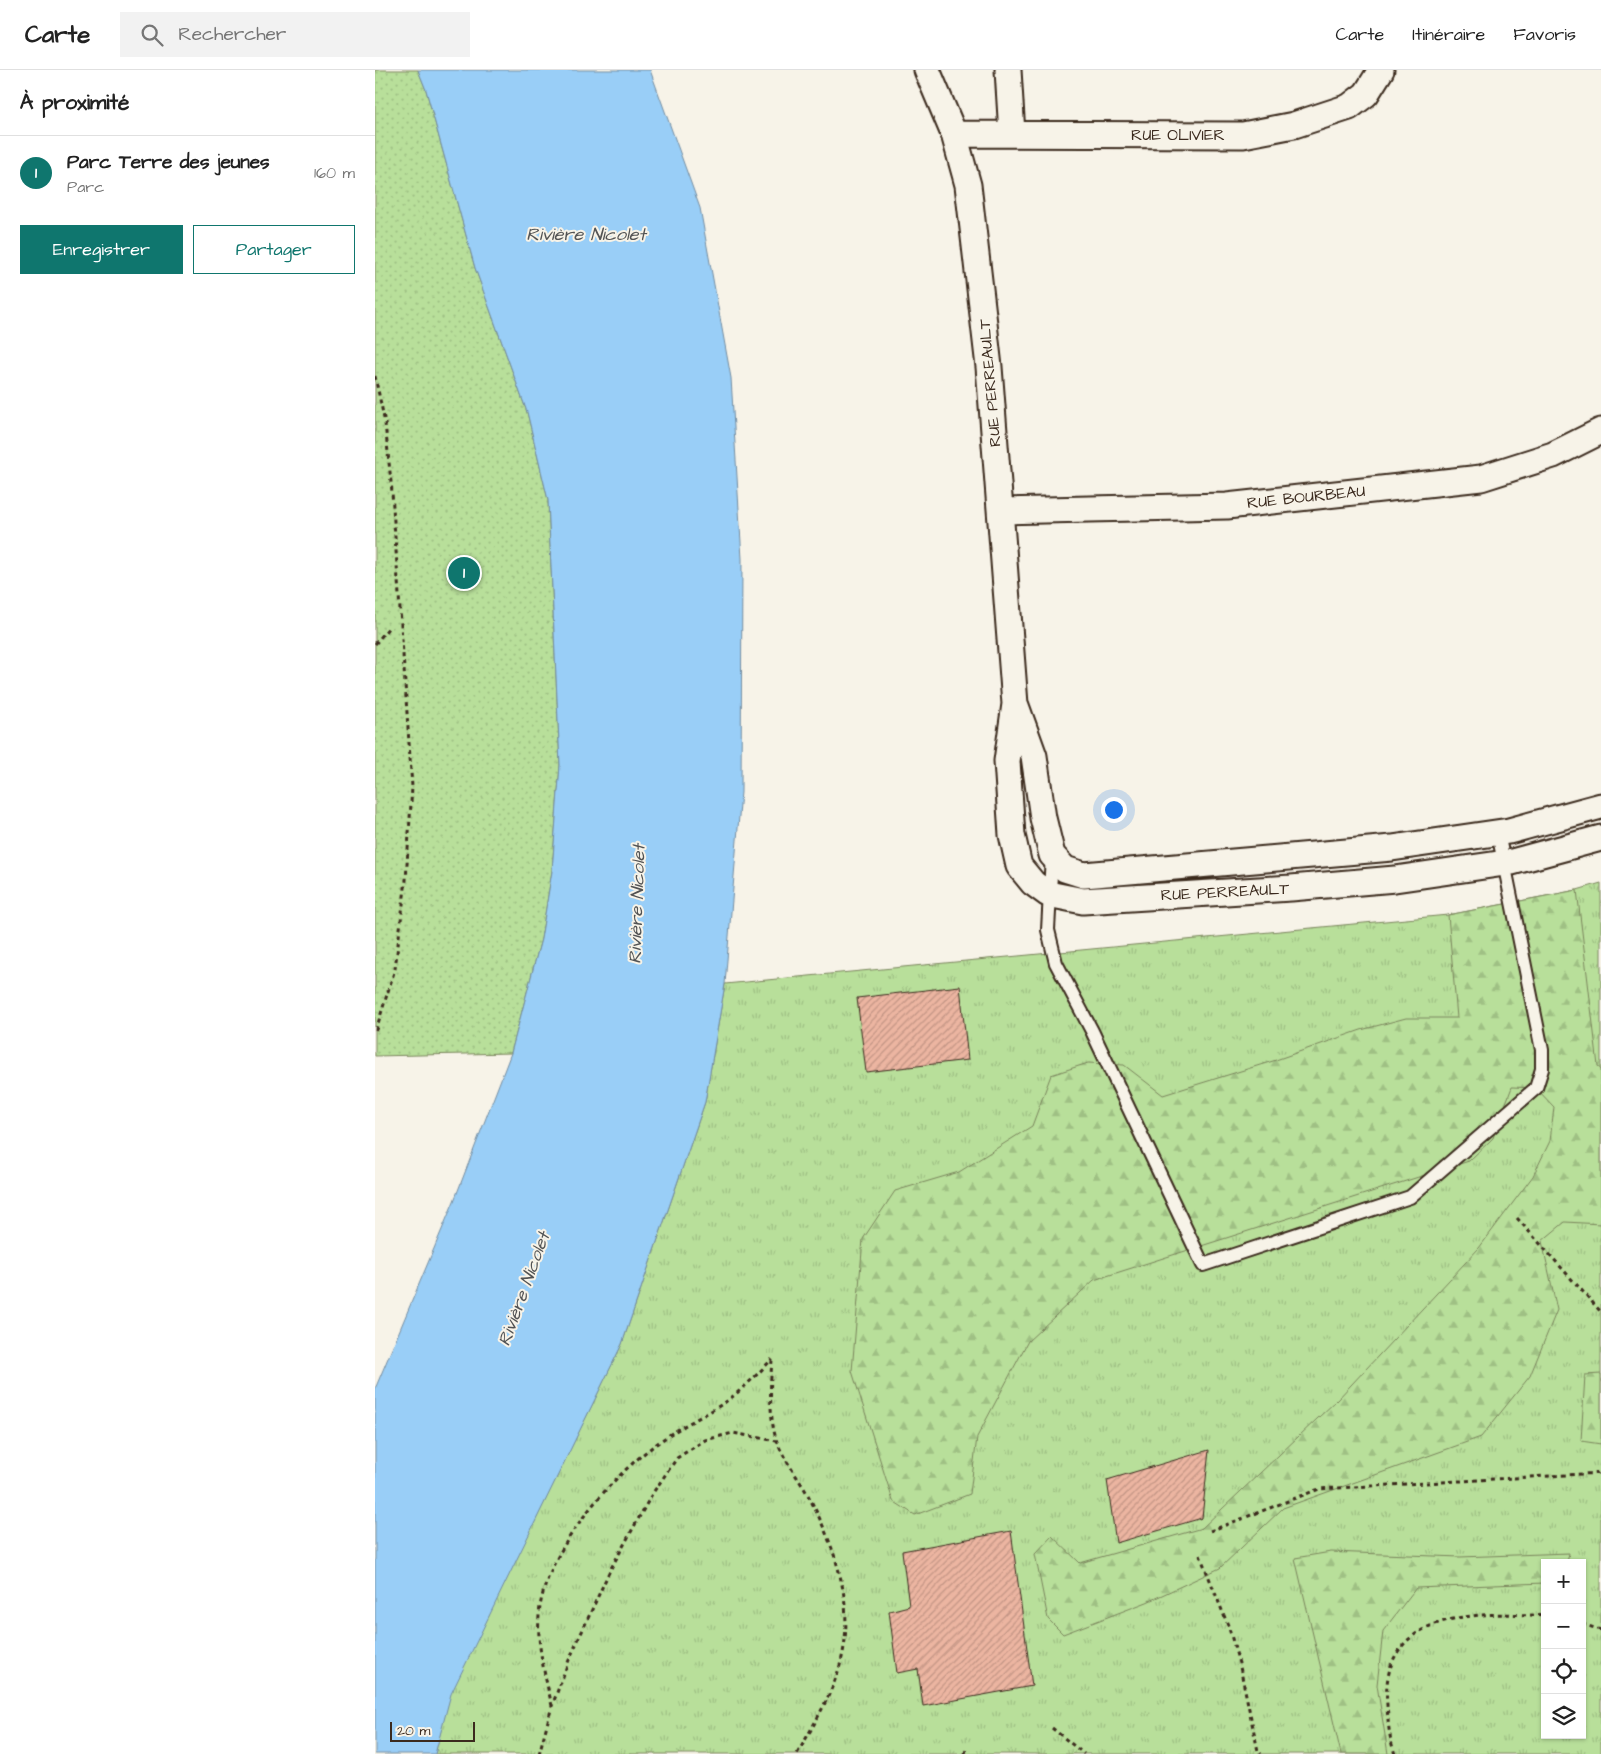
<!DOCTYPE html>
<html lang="fr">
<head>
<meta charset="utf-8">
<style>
	:root { --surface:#fff; --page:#f2f2f2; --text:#222; --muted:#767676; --line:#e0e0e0; --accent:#0f766e }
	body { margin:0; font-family:"Architects Daughter",sans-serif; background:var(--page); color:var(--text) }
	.controls { position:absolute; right:15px; bottom:15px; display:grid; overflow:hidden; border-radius:0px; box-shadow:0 1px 4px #0004 }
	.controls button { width:45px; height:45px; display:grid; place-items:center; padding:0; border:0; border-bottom:1px solid var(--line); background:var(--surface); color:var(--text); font:25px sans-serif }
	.scale { position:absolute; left:15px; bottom:12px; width:85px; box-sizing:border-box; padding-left:5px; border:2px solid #3b2a1e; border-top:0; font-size:14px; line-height:18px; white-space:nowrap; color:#3b2a1e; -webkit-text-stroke:4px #f7f3e8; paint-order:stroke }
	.you { position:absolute; left:738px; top:739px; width:18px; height:18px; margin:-12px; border:4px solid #fff; border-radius:50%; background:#1a73e8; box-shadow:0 0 0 8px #1a73e833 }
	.badge { display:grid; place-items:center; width:32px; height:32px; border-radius:50%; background:var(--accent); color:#fff; font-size:16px; font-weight:700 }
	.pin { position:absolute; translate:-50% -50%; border:2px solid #fff; box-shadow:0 1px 5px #0006 }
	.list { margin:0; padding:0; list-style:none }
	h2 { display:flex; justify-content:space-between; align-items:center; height:65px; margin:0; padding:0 20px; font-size:21px }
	h2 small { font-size:16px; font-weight:400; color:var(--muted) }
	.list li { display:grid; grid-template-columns:32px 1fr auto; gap:15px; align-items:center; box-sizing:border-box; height:75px; padding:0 20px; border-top:1px solid var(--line) }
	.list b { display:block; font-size:19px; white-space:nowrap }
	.list p { margin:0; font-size:16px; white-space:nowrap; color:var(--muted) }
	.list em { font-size:16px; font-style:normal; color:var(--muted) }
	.actions { display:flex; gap:10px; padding:15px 20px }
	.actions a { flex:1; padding:11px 0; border:1px solid var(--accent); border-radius:0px; text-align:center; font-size:18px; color:var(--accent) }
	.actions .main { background:var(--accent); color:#fff }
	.icon { flex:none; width:28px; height:28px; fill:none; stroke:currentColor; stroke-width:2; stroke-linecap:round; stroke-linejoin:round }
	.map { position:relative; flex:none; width:1226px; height:1684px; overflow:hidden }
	header { display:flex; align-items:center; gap:30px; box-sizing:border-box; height:70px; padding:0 25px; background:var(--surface); border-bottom:1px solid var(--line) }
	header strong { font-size:24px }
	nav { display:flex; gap:28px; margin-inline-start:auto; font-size:18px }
	.search { width:350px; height:45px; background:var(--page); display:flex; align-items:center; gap:12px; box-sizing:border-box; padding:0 18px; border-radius:0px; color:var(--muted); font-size:19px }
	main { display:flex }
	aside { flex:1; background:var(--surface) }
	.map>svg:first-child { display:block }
	.grass { fill:url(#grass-tufts); stroke:#7a845c; fill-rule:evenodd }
	.forest { fill:url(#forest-firs); stroke:#7a845c }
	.park { fill:url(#park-dots); stroke:#7a845c }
	.water { fill:#99cef7; stroke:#738ca0 }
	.building { fill:url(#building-hatch); stroke:#3b2a1e }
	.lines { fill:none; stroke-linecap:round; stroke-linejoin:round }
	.service-casing { stroke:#3b2a1e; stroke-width:16 }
	.minor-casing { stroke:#3b2a1e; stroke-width:29 }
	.path { stroke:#3b2a1e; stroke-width:3; stroke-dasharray:4 4; stroke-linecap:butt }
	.service { stroke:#f7f3e8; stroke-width:12 }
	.minor { stroke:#f7f3e8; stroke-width:25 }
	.labels { text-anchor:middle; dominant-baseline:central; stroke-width:4; stroke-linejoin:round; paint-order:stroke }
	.street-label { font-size:16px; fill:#3b2a1e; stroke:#f7f3e8 }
	.water-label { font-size:18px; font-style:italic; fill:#525354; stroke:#f7f3e8 }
</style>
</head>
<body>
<header>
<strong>Carte</strong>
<div class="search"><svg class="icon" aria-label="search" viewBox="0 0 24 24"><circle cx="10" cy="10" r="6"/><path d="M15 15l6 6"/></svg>Rechercher</div>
<nav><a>Carte</a><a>Itinéraire</a><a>Favoris</a></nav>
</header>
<main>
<aside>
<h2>À proximité<small></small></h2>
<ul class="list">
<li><span class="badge">1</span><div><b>Parc Terre des jeunes</b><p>Parc</p></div><em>160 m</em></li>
</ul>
<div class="actions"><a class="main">Enregistrer</a><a>Partager</a></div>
</aside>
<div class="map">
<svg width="1226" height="1684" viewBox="0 0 1226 1684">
	<defs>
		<pattern id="grass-tufts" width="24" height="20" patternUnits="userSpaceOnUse" patternTransform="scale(1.25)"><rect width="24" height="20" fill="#b8df9a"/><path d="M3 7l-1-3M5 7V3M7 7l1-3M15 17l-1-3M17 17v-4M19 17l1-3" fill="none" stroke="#9fc084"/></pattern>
		<pattern id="forest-firs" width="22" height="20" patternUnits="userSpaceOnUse" patternTransform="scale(1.25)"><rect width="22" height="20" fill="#b8df9a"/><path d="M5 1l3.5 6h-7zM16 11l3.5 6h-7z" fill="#9fc084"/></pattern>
		<pattern id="park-dots" width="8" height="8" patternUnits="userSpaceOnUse" patternTransform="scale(1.25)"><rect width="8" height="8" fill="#b8df9a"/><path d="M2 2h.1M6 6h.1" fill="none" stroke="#9fc084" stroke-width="1.8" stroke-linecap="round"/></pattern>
		<pattern id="building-hatch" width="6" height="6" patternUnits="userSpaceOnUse" patternTransform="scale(1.25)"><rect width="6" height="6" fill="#ecb5a1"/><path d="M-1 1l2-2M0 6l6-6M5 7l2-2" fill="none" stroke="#c09383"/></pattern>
	</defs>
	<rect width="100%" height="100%" fill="#f7f3e8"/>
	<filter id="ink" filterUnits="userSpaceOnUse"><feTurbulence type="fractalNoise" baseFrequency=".02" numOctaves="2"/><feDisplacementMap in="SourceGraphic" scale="10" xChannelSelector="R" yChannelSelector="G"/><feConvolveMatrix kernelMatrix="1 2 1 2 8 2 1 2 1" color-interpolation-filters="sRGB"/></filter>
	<g filter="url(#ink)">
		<!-- grass -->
		<path class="grass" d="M1226 813V1684H60L75 1624 247 1274 330 1032 350 914 1073 845 1202 820ZM1170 1493H1207V1665H1170Z"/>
		<!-- forest -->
		<path class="forest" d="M1202 820 1223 996 1226 1000V1154L1190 1152 1167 1171 1182 1240 1155 1306 1106 1367 908 1438 845 1498 772 1532 688 1564 673 1549 660 1484 677 1466 705 1493 827 1458 962 1330 1104 1178 1158 1106 1175 1071 1179 1037 1161 1018 1137 1017 1118 1068 1094 1091 719 1210 653 1271 602 1367 595 1424 540 1445 518 1431 477 1301 488 1169 520 1121 584 1102 657 1056 676 1005 713 993 749 995 788 1025 898 991 986 960 1031 948H1082L1073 845Z
			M1226 1304V1374L1206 1371 1210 1305Z
			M956 1482 1085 1487 1194 1483 1192 1493H1170V1513L1041 1518 1008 1561 1002 1615 1013 1684H966L920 1488Z"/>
		<!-- park -->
		<path class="park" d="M0 0H43L51 20 100 198 152 342 173 430 185 695 177 801 166 869 136 983 0 986Z"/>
		<!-- water -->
		<path class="water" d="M43 0H275L325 138 356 308 367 489 366 722 350 914 330 1032 247 1274 76 1624 60 1684H0V1319L79 1131 136 983 166 869 177 801 185 695 173 430 152 342 100 198 51 20Z"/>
		<!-- building -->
		<path class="building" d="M585 916 593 990 491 1002 482 928Z
			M834 1380 827 1448 741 1473 732 1410Z
			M636 1461 657 1616 548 1636 543 1599 522 1603 514 1541 534 1536 527 1481Z"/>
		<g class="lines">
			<defs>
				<path id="service" d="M677 785 673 860 681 893 717 961 828 1195 1035 1127 1161 1018 1167 999V980L1123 763"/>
				<path id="minor" d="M552 0 579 64 593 115 614 297 640 634 632 691 637 765 644 796 658 813 673 824 708 831 916 818 1020 809 1137 792 1226 768
					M633 0 637 64
					M579 64 868 65 919 55 974 37 991 24 1006 0
					M627 441 852 436 1106 408 1178 385 1226 361
					M641 636 659 686 668 748 677 785 690 799 709 805 1017 778 1134 761 1226 736"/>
			</defs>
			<!-- service casing -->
			<use href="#service" class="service-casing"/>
			<!-- minor casing -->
			<use href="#minor" class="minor-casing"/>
			<!-- path -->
			<path class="path" d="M0 306 10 353 17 422 37 717 31 810 20 899 0 963
				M0 574 15 556
				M1142 1148 1226 1242
				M397 1290C395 1316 394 1344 401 1369 407 1387 424 1409 433 1425 463 1482 485 1547 460 1610 450 1636 436 1660 422 1684
				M835 1461 944 1419 1226 1403
				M825 1485 854 1558 865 1597 883 1681 886 1684
				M1207 1554 1226 1560
				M177 1636C169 1601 158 1562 167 1527 180 1471 240 1402 287 1370 306 1356 329 1346 349 1333 366 1321 382 1305 397 1289
				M677 1658 709 1684
				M164 1684 177 1636 194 1590 235 1500 277 1424 302 1388 330 1370 358 1363 402 1371
				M590 1684 591 1679
				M1020 1684C1014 1668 1013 1652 1012 1635 1004 1541 1101 1541 1170 1546"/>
			<!-- service -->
			<use href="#service" class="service"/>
			<!-- minor -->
			<use href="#minor" class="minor"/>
		</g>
	</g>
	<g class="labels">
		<!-- street labels -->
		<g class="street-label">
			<text x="803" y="65">RUE OLIVIER</text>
			<text transform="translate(615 313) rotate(-95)">RUE PERREAULT</text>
			<text transform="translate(931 427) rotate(-6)">RUE BOURBEAU</text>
			<text transform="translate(850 822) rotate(-3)">RUE PERREAULT</text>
		</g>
		<!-- water labels -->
		<g class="water-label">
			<text x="211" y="164">Rivière Nicolet</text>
			<text transform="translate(262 834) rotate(-88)">Rivière Nicolet</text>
			<text transform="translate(149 1219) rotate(-70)">Rivière Nicolet</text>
		</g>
	</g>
</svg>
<div class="controls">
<button>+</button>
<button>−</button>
<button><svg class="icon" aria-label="locate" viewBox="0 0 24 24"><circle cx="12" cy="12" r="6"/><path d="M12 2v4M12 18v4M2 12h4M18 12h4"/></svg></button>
<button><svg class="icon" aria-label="layers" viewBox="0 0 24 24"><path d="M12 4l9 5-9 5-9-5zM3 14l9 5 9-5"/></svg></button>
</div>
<div class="scale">20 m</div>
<div class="you"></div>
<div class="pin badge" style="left:89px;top:503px">1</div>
</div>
</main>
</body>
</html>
